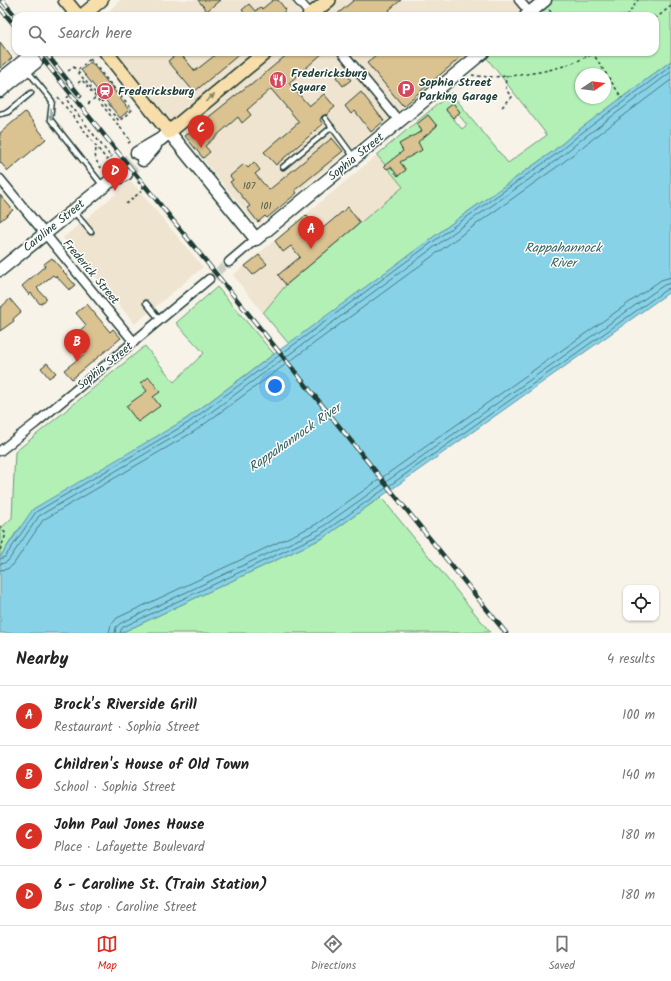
<!DOCTYPE html>
<html lang="en">
<head>
<meta charset="utf-8">
<style>
	:root { --surface:#fff; --page:#f2f2f2; --text:#222; --muted:#767676; --line:#e0e0e0; --accent:#d93025 }
	body { margin:0; font-family:Kalam,sans-serif; background:var(--page); color:var(--text) }
	.controls { position:absolute; right:12px; bottom:12px; display:grid; overflow:hidden; border-radius:8px; box-shadow:0 1px 3px #0004 }
	.controls button { width:36px; height:36px; display:grid; place-items:center; padding:0; border:0; border-bottom:1px solid var(--line); background:var(--surface); color:var(--text); font:20px sans-serif }
	.compass { position:absolute; left:575px; top:68px; width:36px; height:36px; border-radius:50%; background:var(--surface); box-shadow:0 1px 3px #0004; rotate:77deg }
	.you { position:absolute; left:275px; top:386px; width:14px; height:14px; margin:-10px; border:3px solid #fff; border-radius:50%; background:#1a73e8; box-shadow:0 0 0 6px #1a73e833 }
	.badge { display:grid; place-items:center; width:26px; height:26px; border-radius:50%; background:var(--accent); color:#fff; font-size:13px; font-weight:700 }
	.pin { position:absolute; translate:-50% -33px; filter:drop-shadow(0 1px 2px #0008) }
	.pin::after { content:''; position:absolute; top:21px; width:14px; height:12px; background:inherit; clip-path:polygon(0 0,100% 0,50% 100%) }
	.list { margin:0; padding:0; list-style:none }
	h2 { display:flex; justify-content:space-between; align-items:center; height:52px; margin:0; padding:0 16px; font-size:17px }
	h2 small { font-size:13px; font-weight:400; color:var(--muted) }
	.list li { display:grid; grid-template-columns:26px 1fr auto; gap:12px; align-items:center; box-sizing:border-box; height:60px; padding:0 16px; border-top:1px solid var(--line) }
	.list b { display:block; font-size:15px; white-space:nowrap }
	.list p { margin:0; font-size:13px; white-space:nowrap; color:var(--muted) }
	.list em { font-size:13px; font-style:normal; color:var(--muted) }
	.icon { flex:none; width:22px; height:22px; fill:none; stroke:currentColor; stroke-width:2; stroke-linecap:round; stroke-linejoin:round }
	.map { position:relative; flex:none; width:671px; height:633px; overflow:hidden }
	.search { position:absolute; background:var(--surface); box-shadow:0 1px 3px #0004; left:12px; right:12px; top:12px; height:44px; display:flex; align-items:center; gap:10px; box-sizing:border-box; padding:0 14px; border-radius:12px; color:var(--muted); font-size:15px }
	.sheet { height:292px; background:var(--surface) }
	nav { display:flex; justify-content:space-around; align-items:center; box-sizing:border-box; height:56px; border-top:1px solid var(--line); background:var(--surface); font-size:11px; color:var(--muted) }
	nav a { display:grid; justify-items:center; gap:2px }
	nav .on { color:var(--accent) }
	.map>svg:first-child { display:block }
	.built { fill:#efe4cf }
	.green { fill:#b3f0b6; stroke:#699675; fill-rule:evenodd }
	.water { fill:#88d2e8; stroke:#5e96a0 }
	.lines { fill:none; stroke-linecap:round; stroke-linejoin:round }
	.shore { stroke:#49797c; stroke-width:1 }
	.building { fill:#dac291; stroke:#1f3d34 }
	.street-tunnel { stroke:#cdcfc5; stroke-width:8; stroke-dasharray:8 4; stroke-linecap:butt }
	.secondary-tunnel { stroke:#cdcfc5; stroke-width:12; stroke-dasharray:12 6; stroke-linecap:butt }
	.lane-casing { stroke:#1f3d34; stroke-width:7 }
	.street-casing { stroke:#1f3d34; stroke-width:11 }
	.secondary-casing { stroke:#1f3d34; stroke-width:15 }
	.primary-casing { stroke:#1f3d34; stroke-width:16 }
	.path { stroke:#1f3d34; stroke-width:1.5; stroke-dasharray:3 3; stroke-linecap:butt }
	.lane { stroke:#fff; stroke-width:4 }
	.street { stroke:#fff; stroke-width:8 }
	.secondary { stroke:#fff; stroke-width:12 }
	.primary { stroke:#f8deab; stroke-width:13 }
	.rail-casing { stroke:#1f3d34; stroke-width:4.5 }
	.rail { stroke:#fff; stroke-width:3; stroke-dasharray:9; stroke-linecap:butt }
	.oneway { fill:#81856a }
	.oneway2 { fill:#8f9e9a }
	.labels { text-anchor:middle; dominant-baseline:central; stroke-width:3; stroke-linejoin:round; paint-order:stroke }
	.number-label { font-size:10px; fill:#4e5e4b }
	.poi-label { font-size:12px; font-weight:bold; fill:#1f3d34; stroke:#fff; text-anchor:start }
	.street-label { font-size:12px; fill:#1f3d34; stroke:#fff }
	.water-label { font-size:13px; font-style:italic; fill:#396261; stroke:#fff }
</style>
</head>
<body>
<div class="map">
<svg width="671" height="633" viewBox="0 0 671 633">
	<rect width="100%" height="100%" fill="#f8f3e9"/>
	<filter id="ink" filterUnits="userSpaceOnUse"><feTurbulence type="fractalNoise" baseFrequency=".025" numOctaves="2"/><feDisplacementMap in="SourceGraphic" scale="8" xChannelSelector="R" yChannelSelector="G"/><feConvolveMatrix kernelMatrix="1 2 1 2 8 2 1 2 1" color-interpolation-filters="sRGB"/></filter>
	<g filter="url(#ink)">
		<!-- built -->
		<path class="built" d="M120 0H535L515 16H104Z
			M115 52H471L260 223H255Z
			M377 155 404 187 263 313 233 275Z
			M131 181 203 267 135 324 63 238Z"/>
		<!-- green -->
		<path class="green" d="M552 0H671V61L576 132 552 152 455 221 289 344 263 313 286 285 403 187 377 155 451 93 508 163 547 135 486 57 492 52H655V16H534ZM581 74H605V98H581ZM453 103 460 112 458 114 467 125 462 129 445 109ZM428 115 437 126 426 135 417 125Z
			M217 287 274 354 186 419 17 531 0 557V529L12 518 15 452 145 346 174 382 204 353 176 323Z
			M381 497 490 632 450 633H121L323 538Z"/>
		<!-- water -->
		<path class="water" d="M671 61V291L323 538 121 633H0V557L33 509 186 419 455 221 552 152 576 132Z"/>
		<g class="lines">
			<!-- shore -->
			<path class="shore" d="M0 559 5 557 36 512 188 423 457 224 555 155 579 135 671 66
				M0 564 4 563 8 561 39 516 191 427 460 228 558 159 582 139 671 72
				M0 570 7 569 13 565 43 520 195 431 464 233 561 164 586 144 671 80
				M109 633 111 625 117 618 315 525 661 280 671 277
				M115 633 116 627 121 623 318 530 664 285 671 283
				M120 633 121 630 123 627 321 534 667 289 671 288"/>
		</g>
		<!-- building -->
		<path class="building" d="M198 0H220L207 11Z
			M273 0H278L286 10 279 16H247L242 10 249 4 255 11 261 7 262 9Z
			M354 0H401L389 10 395 16H335Z
			M0 42 12 58 0 68Z
			M179 52 195 71 219 52H242L194 92 168 61Z
			M290 52H324L289 83 309 106 324 94 335 107 326 115 322 116 320 120 323 124 276 165 264 152 299 122 271 89 247 110 251 115 242 123 238 117 205 146 210 152 203 158 185 136 250 84 251 85Z
			M381 52H467L403 106 367 63Z
			M91 62 108 83 109 82 114 88 113 89 129 110 120 118 103 97 100 100 95 94 98 91 81 70Z
			M343 70 351 80 343 86 336 77Z
			M361 92 384 121 371 132 355 111 351 114 345 106Z
			M453 103 460 112 453 118 445 109Z
			M25 112 46 139 8 171 0 162V133Z
			M428 115 437 126 418 142 422 150 400 162 406 170 398 176 391 167 387 169 384 166 403 151 399 144 422 131 417 124Z
			M332 138 343 151 295 190 297 193 267 218 265 216 258 222 247 208 250 206 230 182 233 180 230 176 244 164 248 168 254 162 260 170 255 174 269 190Z
			M0 195 13 210 0 221Z
			M348 207 360 223 286 285 278 275 300 257 291 246 283 252 275 241 306 215 313 222 316 219 323 228Z
			M259 255 267 264 253 275 245 266Z
			M52 258 75 285 69 290 56 276 55 277 53 275 37 288 47 299 40 304 31 293 29 295 22 286 45 266 44 264Z
			M10 299 21 312 13 319 14 321 0 331V308Z
			M87 304 110 332 113 329 121 338 72 379 64 370 87 352 74 336 86 325 76 313Z
			M47 363 56 373 49 378 41 368Z
			M149 377 160 392 153 397 160 406 138 422 126 406 147 391 141 383Z"/>
		<g class="lines">
			<!-- street-tunnel -->
			<path class="street-tunnel" d="M209 279 229 262"/>
			<!-- secondary-tunnel -->
			<path class="secondary-tunnel" d="M36 62 48 52
				M120 167 137 153
				M126 174 143 160"/>
			<defs>
				<path id="lane" d="M27 70 52 101 50 119 103 186
					M0 114 8 112 31 93
					M325 118 353 156
					M283 167 332 127
					M75 213 91 232
					M146 303 160 320"/>
				<path id="street" d="M298 0 312 16
					M519 0 530 13
					M342 52 399 121
					M0 179 134 342
					M229 262 256 239
					M0 451 36 423 209 279"/>
				<path id="secondary" d="M526 16 545 0
					M0 80 31 55
					M0 91 36 62
					M137 153 161 139 169 132 256 239 483 52
					M143 160 155 146
					M0 270 109 182 126 174"/>
				<path id="primary" d="M65 0 78 16
					M82 16 101 0
					M309 16 329 0
					M106 52 169 132 266 52"/>
			</defs>
			<!-- lane casing -->
			<use href="#lane" class="lane-casing"/>
			<!-- street casing -->
			<use href="#street" class="street-casing"/>
			<!-- secondary casing -->
			<use href="#secondary" class="secondary-casing"/>
			<!-- primary casing -->
			<use href="#primary" class="primary-casing"/>
			<!-- path -->
			<path class="path" d="M549 10 555 16
				M627 16 638 0
				M655 19 671 6
				M592 52 622 98
				M588 56 597 52
				M90 59 132 110 119 121 77 71Z
				M46 63 58 52
				M68 71 74 67 77 71
				M472 75C498 81 572 71 592 52
				M78 83 82 80 131 141 127 144
				M69 96 66 99 111 157
				M58 97 107 160 115 153
				M88 104 96 97
				M502 107 512 97C505 90 504 85 507 75
				M96 149C94 160 97 163 104 171L116 161
				M126 204 144 189 136 180
				M0 526 6 534 0 550"/>
			<!-- lane -->
			<use href="#lane" class="lane"/>
			<!-- street -->
			<use href="#street" class="street"/>
			<!-- secondary -->
			<use href="#secondary" class="secondary"/>
			<!-- primary -->
			<use href="#primary" class="primary"/>
			<defs>
				<path id="rail" d="M2 0 16 17
					M0 8 16 27
					M37 52 506 633
					M45 52 80 96"/>
			</defs>
			<!-- rail casing -->
			<use href="#rail" class="rail-casing"/>
			<!-- rail -->
			<use href="#rail" class="rail"/>
		</g>
		<!-- one-way arrows -->
		<defs><path id="oneway-solid" d="M-6-.8H1V-3.2L6.5 0L1 3.2V.8H-6Z"/></defs>
		<use class="oneway" href="#oneway-solid" transform="translate(210 98) rotate(-39)"/>
		<use class="oneway2" href="#oneway-solid" transform="translate(51 114) rotate(92)"/>
	</g>
	<!-- icons -->
	<defs>
		<symbol id="restaurant-disc" viewBox="-11 -11 22 22"><circle r="9.5" fill="#d1495b" stroke="#fff"/><path d="M-5-6h1v4h1v-4h1v4h1v-4h1v5L-1.5 .5V6h-2V.5L-5-1ZM5-6V6H3V1.5H1.5Q1.5-4 5-6Z" fill="#fff"/></symbol>
		<symbol id="parking-disc" viewBox="-11 -11 22 22"><circle r="9.5" fill="#d1495b" stroke="#fff"/><path d="M-3.5-5.5H1a3.5 3.5 0 0 1 0 7H-1V5.5H-3.5ZM-1-3.4V-.6H.8a1.4 1.4 0 0 0 0-2.8Z" fill="#fff"/></symbol>
		<symbol id="station-disc" viewBox="-11 -11 22 22"><circle r="9.5" fill="#d1495b" stroke="#fff"/><path d="M-3-6H3Q5-6 5-4V2Q5 4 3 4L4.5 6H3L1.5 4h-3L-3 6H-4.5L-3 4Q-5 4-5 2V-4Q-5-6-3-6ZM-3.5-4v3h7v-3ZM-3.5 1v1.5H-2V1ZM2 1v1.5H3.5V1Z" fill="#fff"/></symbol>
	</defs>
	<g fill-rule="evenodd">
		<use href="#restaurant-disc" x="268" y="70" width="20" height="20"/>
		<use href="#parking-disc" x="396" y="79" width="20" height="20"/>
		<use href="#station-disc" x="95" y="81" width="20" height="20"/>
	</g>
	<g class="labels">
		<!-- number labels -->
		<g class="number-label">
			<text x="249" y="186">107</text>
			<text x="266" y="206">101</text>
		</g>
		<!-- poi labels -->
		<g class="poi-label">
			<text x="291" y="73">Fredericksburg<tspan x="291" dy="14">Square</tspan></text>
			<text x="419" y="82">Sophia Street<tspan x="419" dy="14">Parking Garage</tspan></text>
			<text x="118" y="91">Fredericksburg</text>
		</g>
		<!-- street labels -->
		<g class="street-label">
			<text transform="translate(356 157) rotate(-39)">Sophia Street</text>
			<text transform="translate(54 226) rotate(-39)">Caroline Street</text>
			<text transform="translate(91 272) rotate(50)">Frederick Street</text>
			<text transform="translate(105 366) rotate(-39)">Sophia Street</text>
		</g>
		<!-- water labels -->
		<g class="water-label">
			<text x="563" y="248">Rappahannock<tspan x="563" dy="15">River</tspan></text>
			<text transform="translate(295 438) rotate(-35)">Rappahannock River</text>
		</g>
	</g>
</svg>
<div class="controls">
<button><svg class="icon" aria-label="locate" viewBox="0 0 24 24"><circle cx="12" cy="12" r="6"/><path d="M12 2v4M12 18v4M2 12h4M18 12h4"/></svg></button>
</div>
<svg class="compass" viewBox="-18 -18 36 36"><path d="M0-13l5 13h-10z" fill="#e53935"/><path d="M0 13l5-13h-10z" fill="#767676"/></svg>
<div class="you"></div>
<div class="pin badge" style="left:311px;top:249px">A</div>
<div class="pin badge" style="left:77px;top:362px">B</div>
<div class="pin badge" style="left:201px;top:148px">C</div>
<div class="pin badge" style="left:115px;top:191px">D</div>
<div class="search"><svg class="icon" aria-label="search" viewBox="0 0 24 24"><circle cx="10" cy="10" r="6"/><path d="M15 15l6 6"/></svg>Search here</div>
</div>
<section class="sheet">
<h2>Nearby<small>4 results</small></h2>
<ul class="list">
<li><span class="badge">A</span><div><b>Brock's Riverside Grill</b><p>Restaurant · Sophia Street</p></div><em>100 m</em></li>
<li><span class="badge">B</span><div><b>Children's House of Old Town</b><p>School · Sophia Street</p></div><em>140 m</em></li>
<li><span class="badge">C</span><div><b>John Paul Jones House</b><p>Place · Lafayette Boulevard</p></div><em>180 m</em></li>
<li><span class="badge">D</span><div><b>6 - Caroline St. (Train Station)</b><p>Bus stop · Caroline Street</p></div><em>180 m</em></li>
</ul>
</section>
<nav>
<a class="on"><svg class="icon" aria-label="map" viewBox="0 0 24 24"><path d="M3 6l6-2 6 2 6-2v14l-6 2-6-2-6 2zM9 4v14M15 6v14"/></svg>Map</a>
<a><svg class="icon" aria-label="directions" viewBox="0 0 24 24"><path d="M12 3l9 9-9 9-9-9zM9 14v-3h6M13 9l2 2-2 2"/></svg>Directions</a>
<a><svg class="icon" aria-label="saved" viewBox="0 0 24 24"><path d="M7 4h10v16l-5-4-5 4z"/></svg>Saved</a>
</nav>
</body>
</html>
